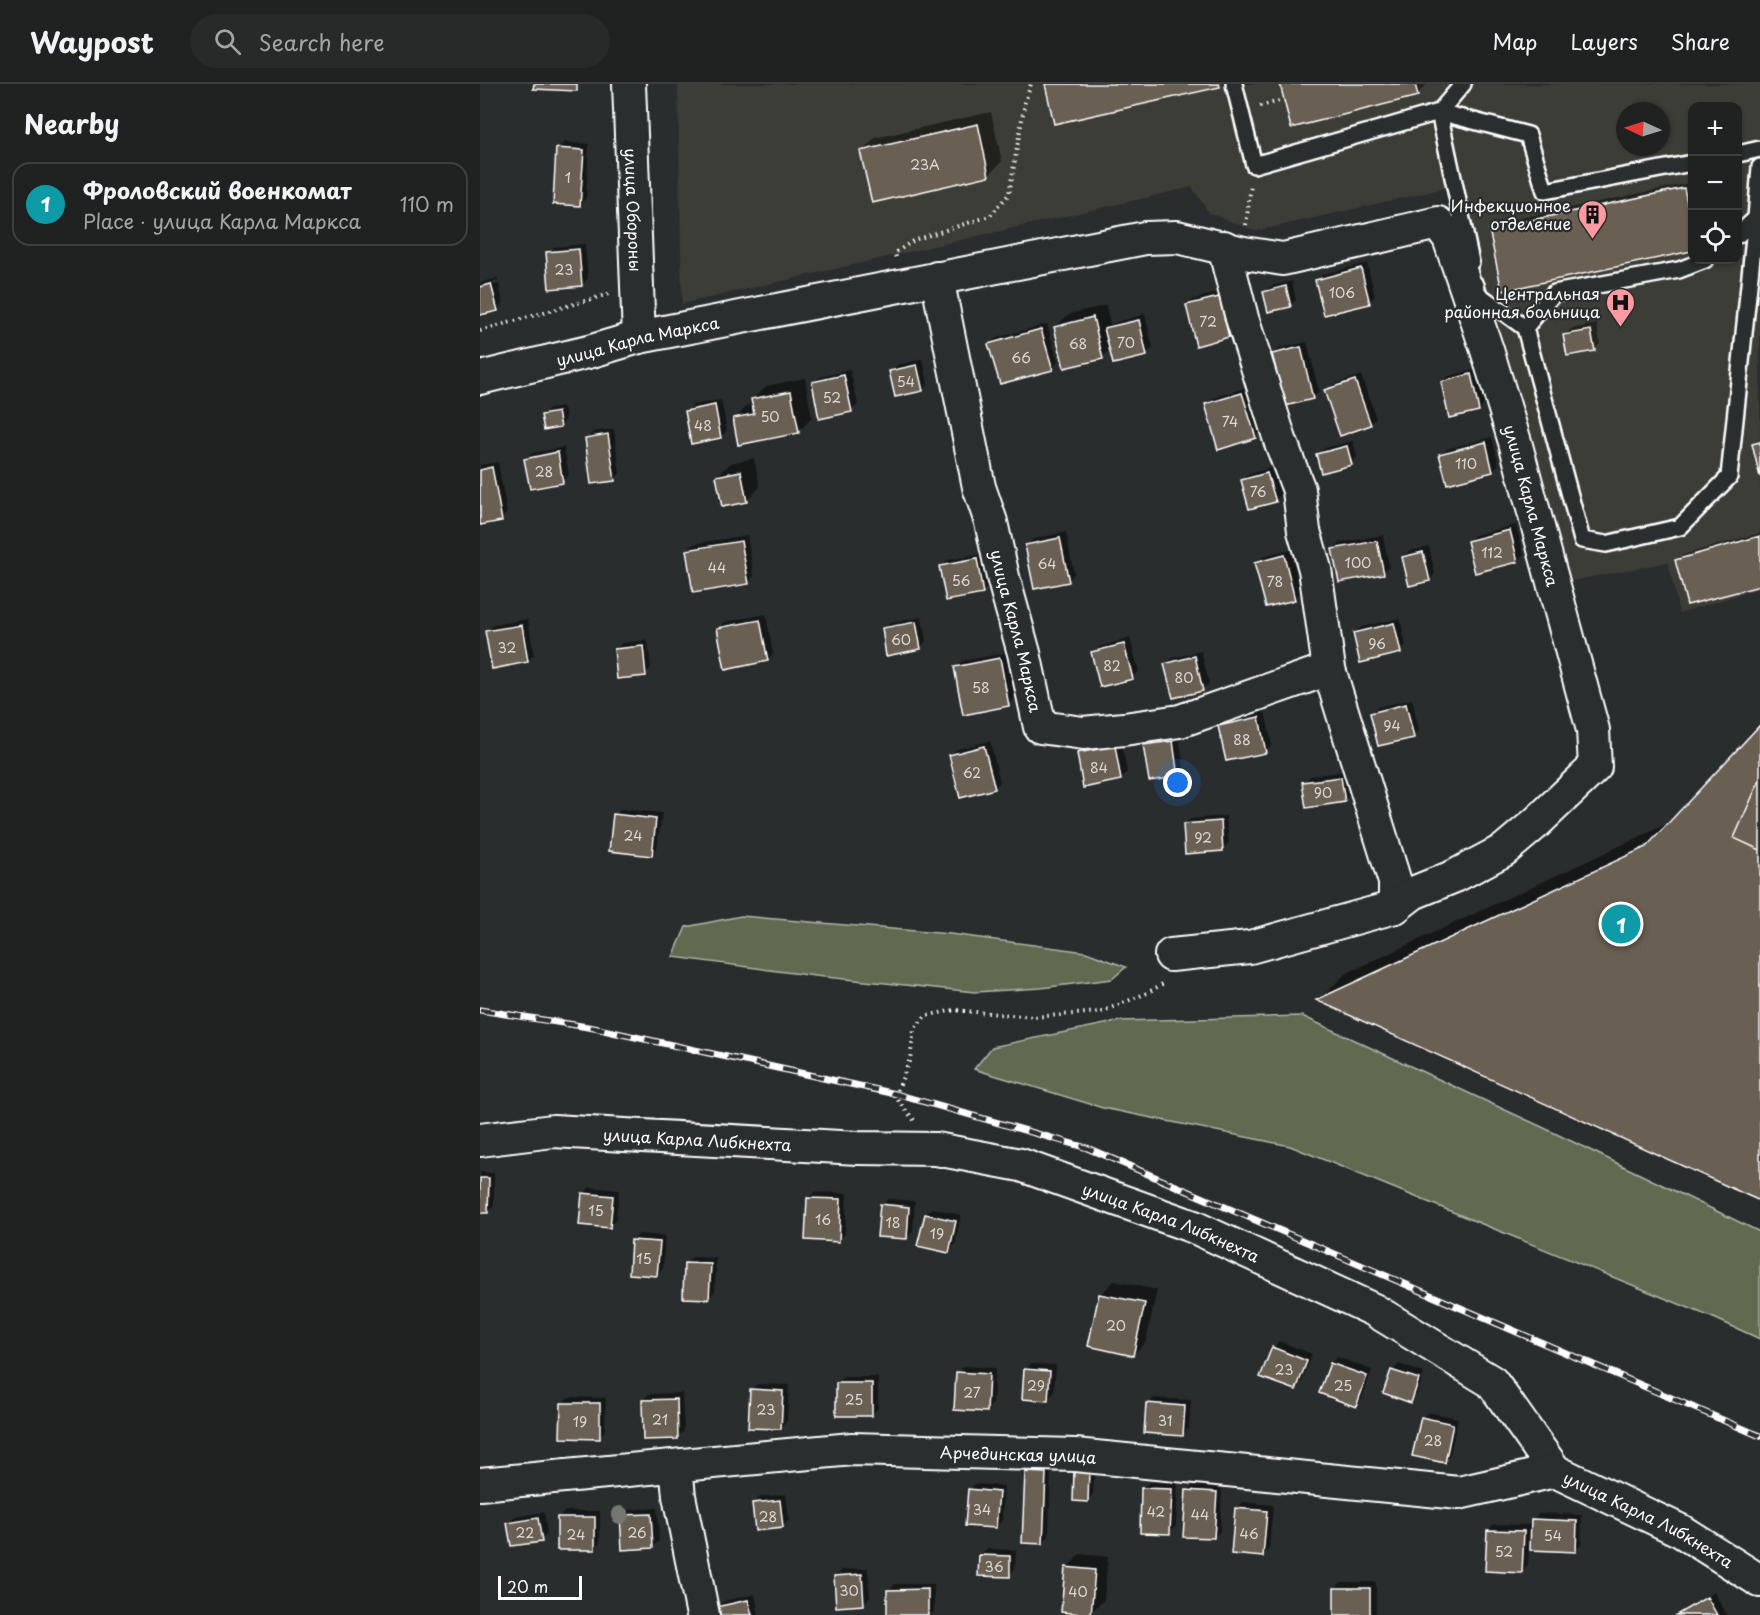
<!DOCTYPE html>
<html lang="en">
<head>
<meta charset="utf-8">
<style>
	:root { --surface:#202222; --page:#282a2a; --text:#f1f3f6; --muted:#a2a4a5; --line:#3d3f40; --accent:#0b8043 }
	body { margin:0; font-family:"Playpen Sans",sans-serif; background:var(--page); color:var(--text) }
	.controls { position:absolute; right:18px; top:18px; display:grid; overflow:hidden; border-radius:12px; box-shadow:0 2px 4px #0004 }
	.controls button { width:54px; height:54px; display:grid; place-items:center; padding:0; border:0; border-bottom:2px solid var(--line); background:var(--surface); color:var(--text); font:30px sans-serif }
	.compass { position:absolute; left:1136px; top:18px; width:54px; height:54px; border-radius:50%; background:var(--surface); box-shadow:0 2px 4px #0004; rotate:274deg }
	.scale { position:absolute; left:18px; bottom:15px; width:84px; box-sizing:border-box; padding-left:6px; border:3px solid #fff; border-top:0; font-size:16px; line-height:21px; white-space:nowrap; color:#fff; -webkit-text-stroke:4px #2a2d2e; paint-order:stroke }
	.you { position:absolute; left:698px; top:699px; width:21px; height:21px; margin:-15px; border:4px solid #fff; border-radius:50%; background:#1a73e8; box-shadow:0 0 0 9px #1a73e833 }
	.badge { display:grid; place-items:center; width:39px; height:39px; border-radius:50%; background:var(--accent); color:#fff; font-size:20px; font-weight:700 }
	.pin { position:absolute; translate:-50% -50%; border:3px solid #fff; box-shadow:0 2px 6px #0006 }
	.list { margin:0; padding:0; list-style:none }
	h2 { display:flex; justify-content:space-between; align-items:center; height:78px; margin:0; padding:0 24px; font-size:26px }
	h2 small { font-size:20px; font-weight:400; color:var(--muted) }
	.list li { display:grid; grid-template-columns:39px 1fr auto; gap:18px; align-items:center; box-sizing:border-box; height:84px; margin:0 12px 12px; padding:0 12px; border:2px solid var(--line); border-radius:18px }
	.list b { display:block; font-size:22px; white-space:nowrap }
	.list p { margin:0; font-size:20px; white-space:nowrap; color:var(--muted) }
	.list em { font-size:20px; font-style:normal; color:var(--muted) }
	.icon { flex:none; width:33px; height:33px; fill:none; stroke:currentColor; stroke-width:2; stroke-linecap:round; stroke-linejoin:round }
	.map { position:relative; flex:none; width:1280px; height:1531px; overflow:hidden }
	header { display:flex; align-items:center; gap:36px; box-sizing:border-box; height:84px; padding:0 30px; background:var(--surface); border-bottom:2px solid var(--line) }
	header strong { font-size:28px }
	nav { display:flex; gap:33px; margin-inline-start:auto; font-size:21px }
	.search { width:420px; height:54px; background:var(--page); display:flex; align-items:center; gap:15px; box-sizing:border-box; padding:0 21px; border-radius:33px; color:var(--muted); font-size:22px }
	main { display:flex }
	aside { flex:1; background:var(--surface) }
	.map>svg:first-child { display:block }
	.built { fill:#3e3c39; fill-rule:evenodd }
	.green { fill:#616b51; stroke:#b0b5a8; stroke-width:1.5 }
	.shadow { fill:#0007 }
	.building { fill:#6b5f52; stroke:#fff; stroke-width:1.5 }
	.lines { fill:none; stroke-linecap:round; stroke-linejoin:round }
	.service-casing { stroke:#fff; stroke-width:20 }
	.minor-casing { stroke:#fff; stroke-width:36 }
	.path { stroke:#fff; stroke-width:4; stroke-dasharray:1.5 4.5; stroke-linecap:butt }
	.service { stroke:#2a2d2e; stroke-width:15 }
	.minor { stroke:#2a2d2e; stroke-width:32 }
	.rail-casing { stroke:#fff; stroke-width:7 }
	.rail { stroke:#2a2d2e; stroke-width:4.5; stroke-dasharray:14; stroke-linecap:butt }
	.tree { fill:#747871 }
	.labels { text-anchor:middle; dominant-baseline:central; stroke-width:4.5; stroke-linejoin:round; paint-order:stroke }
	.number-label { font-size:14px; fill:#dad7d4 }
	.poi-label { font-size:16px; fill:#fff; stroke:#2a2d2e; text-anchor:end }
	.street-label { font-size:16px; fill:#fff; stroke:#2a2d2e }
</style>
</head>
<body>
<header>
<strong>Waypost</strong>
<div class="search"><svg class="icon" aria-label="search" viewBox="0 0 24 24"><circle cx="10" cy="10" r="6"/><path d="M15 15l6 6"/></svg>Search here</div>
<nav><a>Map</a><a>Layers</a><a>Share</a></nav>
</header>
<main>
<aside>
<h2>Nearby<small></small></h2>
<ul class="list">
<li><span class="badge" style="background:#0f9aa8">1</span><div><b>Фроловский военкомат</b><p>Place · улица Карла Маркса</p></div><em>110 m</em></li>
</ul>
</aside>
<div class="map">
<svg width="1280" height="1531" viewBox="0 0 1280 1531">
	<rect width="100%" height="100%" fill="#2a2d2e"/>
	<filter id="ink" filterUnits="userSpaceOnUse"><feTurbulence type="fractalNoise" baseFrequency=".0167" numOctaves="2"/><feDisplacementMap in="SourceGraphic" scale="12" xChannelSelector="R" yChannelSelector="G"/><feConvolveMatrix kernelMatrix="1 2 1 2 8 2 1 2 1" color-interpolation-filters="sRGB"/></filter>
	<g filter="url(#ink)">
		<!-- built -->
		<path class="built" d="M198 0H1280V504L1199 529 1188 478 1081 499 1048 337 1026 343 966 104 776 147 729 129 712 103 202 220ZM1212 22H1258V176H1212ZM1145 27H1181V63H1145Z"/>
		<!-- green -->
		<path class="green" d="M261 832 470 850 606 868 646 883 632 895 561 904 495 908 335 892 193 873 206 843Z
			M822 932 1062 1043 1280 1148V1255L1236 1235 810 1062 623 1024 494 985 512 963 640 937Z"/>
		<!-- shadow -->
		<path class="shadow" d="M802 0H947L937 10Z
			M511 28 522 77 509 91 382 68 395 54Z
			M84 58 109 60 106 114 99 121 78 65Z
			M1210 99 1212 110V165L1023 205 1010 146 1017 139Z
			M105 160 108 194 102 201 68 169 74 163Z
			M887 179 895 212 889 218 837 196 843 190Z
			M18 194V197L0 201V199Z
			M812 197 816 216 810 222 785 208 791 202Z
			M19 200 23 219 17 226 0 230V204Z
			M745 207 754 246 748 252 708 221 714 215Z
			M626 221 630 240 665 230 673 264 666 270 631 265 622 273 575 243 589 230Z
			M567 240 578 278 572 284 510 260 516 254Z
			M1117 240 1120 259 1114 266 1084 252 1091 245Z
			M827 258 839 308 832 314 794 270 800 264Z
			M443 275 448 300 442 306 411 287 417 281Z
			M997 285 1005 320 999 326 962 298 969 292Z
			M370 286 378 320 371 327 333 299 340 293Z
			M881 291 896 334 890 340 846 307 852 301Z
			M325 294 332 334 318 348 255 335 268 321 274 320 273 315 286 302Z
			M768 303 781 347 775 353 726 320 733 314Z
			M241 316 247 346 241 353 206 328 213 321Z
			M84 323 86 335 80 342 63 332 69 325Z
			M134 345 140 389 134 396 107 354 113 348Z
			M1012 353 1019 380 1013 386 961 371 967 365Z
			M873 357 877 373 871 380 837 371 844 364Z
			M84 363 89 391 83 397 46 375 52 369Z
			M274 374 280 403 267 416 237 392 251 379Z
			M18 378 27 429 21 436 0 440V381Z
			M794 383 801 411 795 417 762 396 769 390Z
			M1036 441 1044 471 1038 477 988 457 995 451Z
			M586 448 594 490 588 496 547 461 553 455Z
			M1280 449V501L1196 477 1203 471Z
			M267 451 274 492 268 498 208 466 214 460Z
			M903 451 909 482 903 489 854 466 860 459Z
			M949 462 955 490 949 496 924 473 930 467Z
			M810 466 821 508 815 514 776 480 782 473Z
			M503 470 509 502 502 508 461 483 467 476Z
			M286 530 293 570 287 576 239 544 245 538Z
			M442 533 446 557 440 564 403 545 410 539Z
			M920 534 926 561 920 568 874 549 881 543Z
			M48 535 54 571 48 577 7 548 13 541Z
			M650 554 659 587 652 593 613 569 619 563Z
			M168 556 171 584 165 590 135 565 142 559Z
			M721 567 729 599 722 606 686 580 692 574Z
			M526 569 535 614 529 621 475 584 482 577Z
			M932 615 939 646 933 652 891 629 898 623Z
			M785 628 792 661 785 667 740 642 746 636Z
			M699 651 704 685 698 691 664 662 671 656Z
			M510 657 520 698 514 704 471 672 477 665Z
			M641 657 647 688 641 695 599 670 605 663Z
			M867 687 870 710 864 717 823 699 830 692Z
			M141 725 182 729 177 764 171 771 135 731Z
			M746 732 749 759 743 765 704 741 710 735Z
			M1191 738 1280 1116 839 916 865 890Z
			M0 1088 14 1089V1122L7 1128H0Z
			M110 1103 139 1106 136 1136 129 1142 104 1109Z
			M335 1108 367 1109 365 1150 359 1156 328 1114Z
			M408 1115 435 1117 433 1147 427 1153 401 1121Z
			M453 1124 481 1131 475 1161 468 1167 446 1130Z
			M159 1150 185 1152 183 1184 177 1191 153 1156Z
			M212 1173 236 1174 235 1207 229 1213 206 1179Z
			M634 1197 677 1206 666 1257 653 1271 621 1210Z
			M799 1257 832 1270 822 1298 815 1304 793 1264Z
			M857 1273 892 1286 882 1315 876 1321 851 1279Z
			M551 1280 576 1281 574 1309 567 1315 545 1286Z
			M919 1280 944 1289 937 1310 931 1317 913 1287Z
			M484 1282 515 1284 513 1320 506 1326 478 1289Z
			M363 1293H398V1324L391 1331 357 1299Z
			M277 1300 309 1301 307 1337 301 1344 271 1306Z
			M202 1309 204 1347 197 1353 163 1316 169 1310Z
			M88 1313 126 1314 125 1347 119 1353 82 1320Z
			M674 1314 711 1316 709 1344 703 1350 668 1320Z
			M948 1328 978 1334 970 1371 964 1378 942 1334Z
			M615 1381 613 1410 607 1416 595 1386Z
			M553 1383H571L569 1452 563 1458 546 1389Z
			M669 1398 698 1399 696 1442 689 1448 663 1404Z
			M495 1400 524 1402 522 1436 516 1443 489 1406Z
			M714 1401 742 1402 740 1447 734 1453 707 1407Z
			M306 1410 309 1436 302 1443 274 1420 280 1413Z
			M763 1418 793 1421 789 1465 782 1471 757 1425Z
			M177 1424 179 1457 172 1463 142 1432 148 1426Z
			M85 1427H120V1459L114 1465 78 1434Z
			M64 1428 67 1450 61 1456 29 1439 35 1433Z
			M1059 1429 1102 1431 1101 1460 1095 1467 1049 1465 1048 1481 1042 1487 1008 1446 1014 1440 1052 1441 1053 1435Z
			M507 1465 536 1466 535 1485 529 1491 500 1471Z
			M600 1470 628 1473 624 1516 610 1529 587 1484Z
			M388 1484 390 1513 384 1519 355 1492 362 1486Z
			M861 1498H896V1531H856L855 1505Z
			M415 1500H454V1528L451 1531H408V1507Z
			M1234 1508 1247 1531H1194L1195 1530Z
			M275 1510 279 1531H240L238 1523 244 1517Z"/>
		<!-- building -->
		<path class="building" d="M54 0H97V7L53 5Z
			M565 0H739L740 3 574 40Z
			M800 0H935L938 12 811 44Z
			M498 40 509 92 392 119 380 67Z
			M76 64 104 66 100 122 73 120Z
			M1204 104 1212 143V167L1022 207 1009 145Z
			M99 165 102 202 69 205 66 168Z
			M881 184 890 220 844 231 835 196Z
			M11 200 18 227 0 231V203Z
			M806 202 811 223 788 228 783 208Z
			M739 213 749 253 716 262 706 221Z
			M613 233 623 275 584 284 574 243Z
			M659 236 667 272 633 280 624 244Z
			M561 245 573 286 520 300 508 260Z
			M1111 246 1115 267 1087 272 1083 251Z
			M821 263 833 315 805 322 792 270Z
			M437 281 443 307 415 313 409 287Z
			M991 290 999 327 969 334 961 298Z
			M364 291 372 328 339 335 332 298Z
			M875 296 891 341 860 352 844 306Z
			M311 307 319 349 258 361 253 334 274 330 271 315Z
			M762 309 776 354 738 366 725 320Z
			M235 321 241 354 211 360 205 327Z
			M78 328 81 343 64 346 61 331Z
			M128 350 135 397 111 400 105 354Z
			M1006 358 1013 388 967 400 959 370Z
			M1280 358V393L1272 360Z
			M867 362 872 381 841 389 836 370Z
			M78 368 83 399 50 405 44 375Z
			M12 383 22 437 0 441V386Z
			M261 387 267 418 242 423 236 392Z
			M787 389 796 418 769 425 761 396Z
			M1030 446 1038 478 995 489 987 457Z
			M1280 452V502L1207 521 1195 476Z
			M580 454 589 498 554 505 545 461Z
			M261 457 269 500 213 509 206 466Z
			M897 457 904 490 859 498 852 465Z
			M943 468 950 497 929 502 922 473Z
			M804 471 815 516 786 523 774 479Z
			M497 475 503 510 466 517 459 482Z
			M280 536 288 577 245 586 237 544Z
			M436 538 441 565 406 572 402 544Z
			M914 539 921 569 880 579 873 549Z
			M42 541 48 578 12 585 5 547Z
			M644 560 653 595 620 603 611 568Z
			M163 562 166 592 137 595 134 565Z
			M715 572 723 607 693 614 684 580Z
			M520 574 529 622 483 631 474 583Z
			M926 620 934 654 898 662 890 629Z
			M779 633 786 669 746 677 738 642Z
			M1280 641V1117L836 916 1166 763Z
			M693 657 698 693 669 697 663 661Z
			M504 662 515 705 480 714 469 671Z
			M635 662 641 696 603 704 597 669Z
			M861 693 865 718 826 724 822 698Z
			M1280 695V766L1254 754Z
			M133 730 176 735 172 772 129 767Z
			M741 737 743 767 705 770 703 740Z
			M0 1094H9L8 1129H0Z
			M102 1109 133 1112 130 1144 99 1141Z
			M327 1114 361 1115 359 1158 325 1156Z
			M400 1120 429 1123 427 1155 397 1153Z
			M445 1130 476 1137 469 1169 437 1162Z
			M151 1156 180 1158 177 1192 149 1190Z
			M204 1179 231 1180 229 1215 203 1214Z
			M619 1210 665 1219 653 1272 608 1262Z
			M792 1263 827 1277 816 1306 780 1293Z
			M850 1279 887 1292 876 1323 839 1309Z
			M544 1285 570 1287 568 1317 542 1315Z
			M911 1286 939 1295 931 1319 903 1309Z
			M476 1288 509 1290 507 1328 474 1326Z
			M356 1299H392V1332H356Z
			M270 1305 303 1307 301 1345 268 1344Z
			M197 1315 198 1355 163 1356 162 1316Z
			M81 1319H120V1355L80 1354Z
			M666 1319 705 1322 703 1352 664 1349Z
			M941 1333 973 1340 965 1379 932 1372Z
			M594 1386H609L608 1418 593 1417Z
			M545 1388 566 1389 563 1460 542 1459Z
			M661 1404 692 1405 690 1450 660 1449Z
			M488 1405 519 1408 516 1444 485 1442Z
			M706 1406 737 1408 734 1454 703 1453Z
			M300 1416 303 1444 275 1447 272 1419Z
			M755 1424 787 1427 783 1473 751 1470Z
			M171 1430 173 1464 142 1466 140 1431Z
			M77 1433H115V1466H77Z
			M58 1434 62 1458 31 1462 27 1439Z
			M1051 1435 1097 1437 1096 1468 1050 1466Z
			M1007 1446 1044 1447 1042 1489 1005 1487Z
			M499 1471 530 1472V1493L498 1492Z
			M585 1483 615 1486 611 1531 581 1528Z
			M382 1490 384 1521 356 1523 354 1492Z
			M854 1504H890V1531H854Z
			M448 1505V1531H407V1506Z
			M1227 1513 1237 1531H1196Z
			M268 1516 272 1531H238L236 1523Z"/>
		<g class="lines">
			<defs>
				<path id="service" d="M754 0 774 81 959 28 1048 51 1065 107 1212 79
					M983 0 959 28 991 178
					M1258 70 1280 65
					M1258 151 1276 134 1280 83
					M996 201 998 210 1045 244 1102 456 1126 460 1200 443 1249 393 1276 134
					M1045 244 1074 209 1199 186 1225 176"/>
				<g id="minor">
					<path id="s1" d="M149 0 159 253"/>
					<path d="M744 163 762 234 800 356 819 406 824 447 835 485 849 585 915 798V823"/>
					<path id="s2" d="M457 194 499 403 511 438 523 493 544 569 560 643 603 649 644 645 700 637 849 585"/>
					<path id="s3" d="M0 294 112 267 159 253 665 154 697 153 764 169 803 175 958 139 969 154 1007 266 1035 358 1113 646 1115 683 1056 739 1024 766 975 792 933 809 915 823 770 863 691 871"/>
					<path id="s4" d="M0 1056 73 1047 378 1064 456 1065 541 1081 714 1143 894 1226 1012 1298 1075 1387 1201 1447 1280 1497"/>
					<path d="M196 1382 199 1412 223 1531"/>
					<path id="s5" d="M0 1400 372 1365 595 1371 979 1409 1075 1387"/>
				</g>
			</defs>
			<!-- service casing -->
			<use href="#service" class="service-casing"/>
			<!-- minor casing -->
			<use href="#minor" class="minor-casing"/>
			<!-- path -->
			<path class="path" d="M780 22 804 16
				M766 141 771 101
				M416 173 415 169 434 156 510 132 529 110 545 18 551 0
				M0 247 129 210
				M434 1036 419 1018 416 1010 430 975 434 946 445 932 474 926 553 933 621 928 667 909 684 899"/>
			<!-- service -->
			<use href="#service" class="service"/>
			<!-- minor -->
			<use href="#minor" class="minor"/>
			<defs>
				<path id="rail" d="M0 926 114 944 416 1010 607 1064 1280 1352"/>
			</defs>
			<!-- rail casing -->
			<use href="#rail" class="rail-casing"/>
			<!-- rail -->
			<use href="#rail" class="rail"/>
		</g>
		<!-- trees -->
		<circle class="tree" cx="140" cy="1431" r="9"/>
	</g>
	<!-- icons -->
	<defs>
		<symbol id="building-pin" viewBox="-11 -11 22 30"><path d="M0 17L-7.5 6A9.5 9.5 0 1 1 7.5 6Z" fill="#ff9aa2" stroke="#2a2d2e"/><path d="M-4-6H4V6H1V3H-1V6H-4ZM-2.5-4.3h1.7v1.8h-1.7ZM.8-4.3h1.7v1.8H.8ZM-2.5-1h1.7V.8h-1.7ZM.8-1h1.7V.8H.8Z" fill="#111"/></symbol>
		<symbol id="hospital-pin" viewBox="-11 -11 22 30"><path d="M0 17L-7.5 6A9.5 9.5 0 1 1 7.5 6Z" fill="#ff9aa2" stroke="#2a2d2e"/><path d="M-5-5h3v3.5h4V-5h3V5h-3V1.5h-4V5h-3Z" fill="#111"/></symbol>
	</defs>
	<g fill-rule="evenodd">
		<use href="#building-pin" x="1096" y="114" width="33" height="45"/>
		<use href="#hospital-pin" x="1124" y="202" width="33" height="45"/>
	</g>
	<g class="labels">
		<!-- number labels -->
		<g class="number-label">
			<text x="445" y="80">23А</text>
			<text x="88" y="93">1</text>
			<text x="84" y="185">23</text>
			<text x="862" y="208">106</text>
			<text x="728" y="237">72</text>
			<text x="646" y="258">70</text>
			<text x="598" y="259">68</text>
			<text x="541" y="273">66</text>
			<text x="426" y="297">54</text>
			<text x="352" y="313">52</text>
			<text x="290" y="332">50</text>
			<text x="750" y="337">74</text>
			<text x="223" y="341">48</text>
			<text x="986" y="379">110</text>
			<text x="64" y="387">28</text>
			<text x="778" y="407">76</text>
			<text x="1012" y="468">112</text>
			<text x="878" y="478">100</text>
			<text x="567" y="479">64</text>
			<text x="237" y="483">44</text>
			<text x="481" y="496">56</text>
			<text x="795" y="497">78</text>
			<text x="421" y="555">60</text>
			<text x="897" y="559">96</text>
			<text x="27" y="563">32</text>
			<text x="632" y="581">82</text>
			<text x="704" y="593">80</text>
			<text x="501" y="603">58</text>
			<text x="912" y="641">94</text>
			<text x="762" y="655">88</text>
			<text x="619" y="683">84</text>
			<text x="492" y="688">62</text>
			<text x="843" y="708">90</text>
			<text x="153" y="751">24</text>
			<text x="723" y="753">92</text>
			<text x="116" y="1126">15</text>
			<text x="343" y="1135">16</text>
			<text x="413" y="1138">18</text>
			<text x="457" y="1149">19</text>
			<text x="164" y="1174">15</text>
			<text x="636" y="1241">20</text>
			<text x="804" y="1285">23</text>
			<text x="556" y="1301">29</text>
			<text x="863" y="1301">25</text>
			<text x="492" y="1308">27</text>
			<text x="374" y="1315">25</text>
			<text x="286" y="1325">23</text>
			<text x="180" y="1335">21</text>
			<text x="685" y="1336">31</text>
			<text x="100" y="1337">19</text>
			<text x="953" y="1356">28</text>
			<text x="502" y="1425">34</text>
			<text x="676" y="1427">42</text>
			<text x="720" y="1430">44</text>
			<text x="288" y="1432">28</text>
			<text x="45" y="1448">22</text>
			<text x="157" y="1448">26</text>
			<text x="769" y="1449">46</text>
			<text x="96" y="1450">24</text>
			<text x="1073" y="1451">54</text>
			<text x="1024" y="1467">52</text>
			<text x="514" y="1482">36</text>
			<text x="369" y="1506">30</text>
			<text x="598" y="1507">40</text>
		</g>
		<!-- poi labels -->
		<g class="poi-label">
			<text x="1091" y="121">Инфекционное<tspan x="1091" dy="18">отделение</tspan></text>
			<text x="1120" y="209">Центральная<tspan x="1120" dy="18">районная больница</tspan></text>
		</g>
		<!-- street labels -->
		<g class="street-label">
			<text stroke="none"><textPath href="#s1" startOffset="126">улица Обороны</textPath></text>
			<text stroke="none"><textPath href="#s3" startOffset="162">улица Карла Маркса</textPath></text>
			<text stroke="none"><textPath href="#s3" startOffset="1278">улица Карла Маркса</textPath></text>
			<text stroke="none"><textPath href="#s2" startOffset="362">улица Карла Маркса</textPath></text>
			<text stroke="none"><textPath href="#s4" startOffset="218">улица Карла Либкнехта</textPath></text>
			<text stroke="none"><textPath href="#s4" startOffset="704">улица Карла Либкнехта</textPath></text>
			<text stroke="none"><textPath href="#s5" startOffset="540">Арчединская улица</textPath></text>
			<text stroke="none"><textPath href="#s4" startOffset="1278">улица Карла Либкнехта</textPath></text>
		</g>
	</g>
</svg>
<div class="controls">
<button>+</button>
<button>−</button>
<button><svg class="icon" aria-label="locate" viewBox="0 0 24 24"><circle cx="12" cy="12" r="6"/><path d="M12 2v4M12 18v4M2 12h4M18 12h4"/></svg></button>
</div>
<svg class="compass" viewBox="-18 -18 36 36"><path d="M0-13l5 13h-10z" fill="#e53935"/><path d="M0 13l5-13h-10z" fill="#a2a4a5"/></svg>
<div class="scale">20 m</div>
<div class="you"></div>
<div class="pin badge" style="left:1141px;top:840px;background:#0f9aa8">1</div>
</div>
</main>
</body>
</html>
